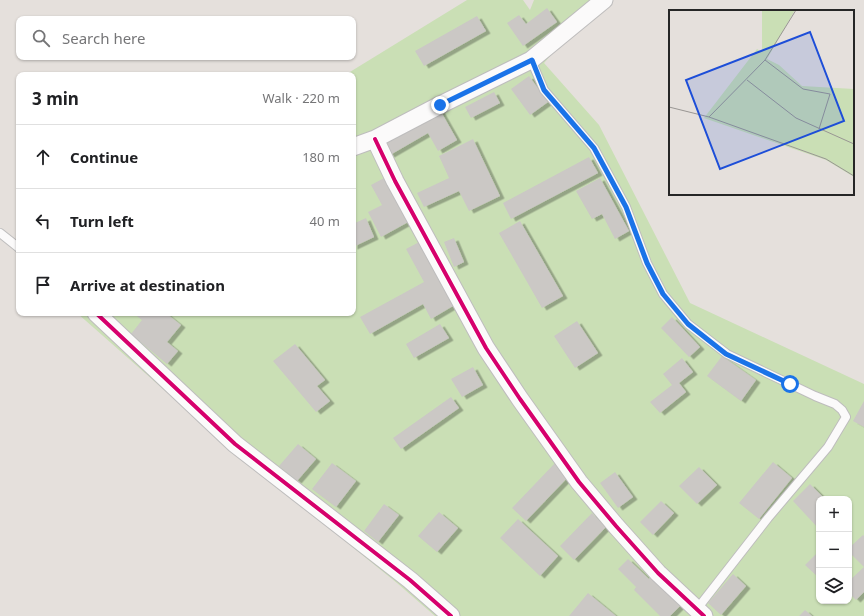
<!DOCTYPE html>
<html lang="en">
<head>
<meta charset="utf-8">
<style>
	:root { --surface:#fff; --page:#f2f2f2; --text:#202124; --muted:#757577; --line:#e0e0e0 }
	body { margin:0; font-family:"Noto Sans",sans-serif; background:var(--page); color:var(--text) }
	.controls { position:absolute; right:12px; bottom:12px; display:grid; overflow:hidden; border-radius:8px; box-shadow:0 1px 3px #0004 }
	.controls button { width:36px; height:36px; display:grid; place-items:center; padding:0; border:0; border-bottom:1px solid var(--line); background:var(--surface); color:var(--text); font:20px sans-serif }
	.stop { position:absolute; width:12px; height:12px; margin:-9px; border:3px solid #1a73e8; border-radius:50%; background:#fff }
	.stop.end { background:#1a73e8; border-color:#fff; box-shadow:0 1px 4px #0008 }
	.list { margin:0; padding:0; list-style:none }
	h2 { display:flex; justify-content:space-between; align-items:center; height:52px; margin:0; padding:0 16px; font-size:17px }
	h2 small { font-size:13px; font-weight:400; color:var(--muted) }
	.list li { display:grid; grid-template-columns:26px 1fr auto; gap:12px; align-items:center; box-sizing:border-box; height:64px; padding:0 16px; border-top:1px solid var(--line) }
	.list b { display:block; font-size:15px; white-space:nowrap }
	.list em { font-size:13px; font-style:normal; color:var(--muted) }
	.icon { flex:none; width:22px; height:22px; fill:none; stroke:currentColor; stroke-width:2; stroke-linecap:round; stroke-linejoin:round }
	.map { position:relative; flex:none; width:864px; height:616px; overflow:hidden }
	.search { position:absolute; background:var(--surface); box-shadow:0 1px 3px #0004; left:16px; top:16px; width:340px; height:44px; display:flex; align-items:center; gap:10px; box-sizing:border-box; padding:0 14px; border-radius:8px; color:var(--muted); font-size:15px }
	.panel { position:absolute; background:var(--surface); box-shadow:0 1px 3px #0004; left:16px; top:72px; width:340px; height:244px; border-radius:8px }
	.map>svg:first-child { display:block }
	.green { fill:#cadfb5; fill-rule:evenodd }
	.building { fill:#cbc8c5; filter:url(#shadow) }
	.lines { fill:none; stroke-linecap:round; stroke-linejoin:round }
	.service-casing { stroke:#bebdbd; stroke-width:10 }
	.minor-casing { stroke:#bebdbd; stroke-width:19 }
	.service { stroke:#fbfafa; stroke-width:8 }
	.minor { stroke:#fbfafa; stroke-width:17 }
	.cycleway-casing { stroke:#fff; stroke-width:6 }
	.cycleway { stroke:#d6006c; stroke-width:4 }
	.route { stroke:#1a73e8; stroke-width:5 }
	.inset-road { fill:none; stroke:#999693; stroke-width:1 }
	.view { fill:#1d4ed8; fill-opacity:0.15; stroke:#1d4ed8; stroke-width:2 }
	.inset-edge { fill:none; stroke:#262626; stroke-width:2 }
</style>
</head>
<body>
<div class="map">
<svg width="864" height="616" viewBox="0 0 864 616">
	<defs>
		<filter id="shadow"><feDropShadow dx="4.5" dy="2.5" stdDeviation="0" flood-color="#0004"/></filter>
	</defs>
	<rect width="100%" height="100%" fill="#e5e0dc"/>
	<!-- green -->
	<path class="green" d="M467 0H523L530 10 534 0H612L572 31 544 63 599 125 690 303 864 384V616H435L397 583 230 448 77 313H353V75H345ZM819 499H849V601H819Z"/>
	<!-- building -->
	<path class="building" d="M547 8 557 22 523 46 507 23 519 15 526 24Z
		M477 16 486 31 424 66 415 51Z
		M529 76 548 102 530 115 511 89Z
		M494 92 500 103 471 118 465 107Z
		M440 110 457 140 438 151 428 133 390 155 383 144Z
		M473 139 500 196 469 211 459 191 424 207 417 193 449 178 439 156Z
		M589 157 598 173 511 219 503 203Z
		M386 177 410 221 381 237 368 212 382 205 371 185Z
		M600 178 629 231 615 239 602 214 592 219 576 191Z
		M366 218 374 237 353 247V224Z
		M520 221 563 296 542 308 499 233Z
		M454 238 464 262 454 267 444 242Z
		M423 240 458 303 431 319 423 304 370 334 360 317 424 282 406 249Z
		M133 313H166L181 325 167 342 178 351 167 364 131 334 142 320Z
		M672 317 700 347 689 357 661 328Z
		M577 321 598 353 575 368 554 336Z
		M440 324 449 338 414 358 406 344Z
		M295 344 325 380 317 386 330 401 316 412 273 361Z
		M722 356 756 380 741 401 707 376Z
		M682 358 693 372 679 383 686 392 660 413 650 402 672 385 663 374Z
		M473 367 483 385 462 397 451 379Z
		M451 397 459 408 401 449 393 438Z
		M864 401V427L853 421Z
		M298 444 316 459 297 481 279 466Z
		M556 462 570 475 526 521 512 508Z
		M773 462 792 478 759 519 739 503Z
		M332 463 356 481 336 507 312 489Z
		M699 467 717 485 697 504 679 486Z
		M615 472 633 497 618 508 600 483Z
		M810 484 825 499H819V529L793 501Z
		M661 501 674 513 653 535 640 522Z
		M384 504 399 515 378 542 364 531Z
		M439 512 458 528 437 552 418 536Z
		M592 513 606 527 574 560 560 546Z
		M518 519 558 556 540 576 500 538Z
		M863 535 864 536V592L856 600 849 593V581L864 567 849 552V548Z
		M819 551V578L805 565Z
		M628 559 649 579 651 576 681 605 670 616H660L634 590 636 587 618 569Z
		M733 574 746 586 721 615 708 603Z
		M588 593 616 616H569Z
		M805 610 812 616H799Z"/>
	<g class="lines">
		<defs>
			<path id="service" d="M531 60 544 90 594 148 626 207 647 263 663 294 688 324 727 354 815 396 835 404 842 410 846 417 828 447 768 518 697 609
				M0 233 19 248"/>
			<path id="minor" d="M375 139 395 181 486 348 520 399 579 482 616 526 658 573 704 616
				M353 147 375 139 440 105 531 60 604 0
				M96 313 235 444 410 580 451 616"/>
		</defs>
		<!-- service casing -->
		<use href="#service" class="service-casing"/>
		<!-- minor casing -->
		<use href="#minor" class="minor-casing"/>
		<!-- service -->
		<use href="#service" class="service"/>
		<!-- minor -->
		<use href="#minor" class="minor"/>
		<defs>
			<path id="cycleway" d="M375 139 395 181 486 348 520 399 579 482 616 526 658 573 704 616
				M96 313 235 444 410 580 451 616"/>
		</defs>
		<!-- cycleway casing -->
		<use href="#cycleway" class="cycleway-casing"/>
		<!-- cycleway -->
		<use href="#cycleway" class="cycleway"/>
	</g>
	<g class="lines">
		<!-- route -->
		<path class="route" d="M440 105 532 60 544 90 594 148 626 207 647 263 663 294 688 324 726 354 790 384"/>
	</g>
	<!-- overview -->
	<g transform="translate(669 10)">
		<rect width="185" height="185" fill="#e5e0dc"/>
		<path d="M93 0H126L98 49 110 55 133 76 185 79V167L157 150 35 108 88 39 93 42Z" fill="#cadfb5"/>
		<path class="inset-road" d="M96 50 134 79 161 84 150 119M78 70 127 108 185 134M0 97 40 107 157 149 185 166M40 107 96 50 127 0"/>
		<path class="view" d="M141 22 175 111 51 159 17 70Z"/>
		<rect width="185" height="185" class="inset-edge"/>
	</g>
</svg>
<div class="controls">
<button>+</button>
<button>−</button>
<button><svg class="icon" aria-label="layers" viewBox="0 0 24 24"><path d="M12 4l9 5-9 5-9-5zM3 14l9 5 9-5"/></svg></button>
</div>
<div class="stop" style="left:790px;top:384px"></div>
<div class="stop end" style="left:440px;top:105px"></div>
<div class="search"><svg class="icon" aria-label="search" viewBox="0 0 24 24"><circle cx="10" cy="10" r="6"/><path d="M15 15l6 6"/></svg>Search here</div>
<section class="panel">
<h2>3 min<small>Walk · 220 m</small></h2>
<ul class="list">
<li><svg class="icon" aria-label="ahead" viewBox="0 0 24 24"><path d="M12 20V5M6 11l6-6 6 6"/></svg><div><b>Continue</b></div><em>180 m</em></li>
<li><svg class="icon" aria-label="left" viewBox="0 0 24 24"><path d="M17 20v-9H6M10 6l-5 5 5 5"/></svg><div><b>Turn left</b></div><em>40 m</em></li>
<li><svg class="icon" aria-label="arrive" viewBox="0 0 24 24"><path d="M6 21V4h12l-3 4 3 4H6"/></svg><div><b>Arrive at destination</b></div></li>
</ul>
</section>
</div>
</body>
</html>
